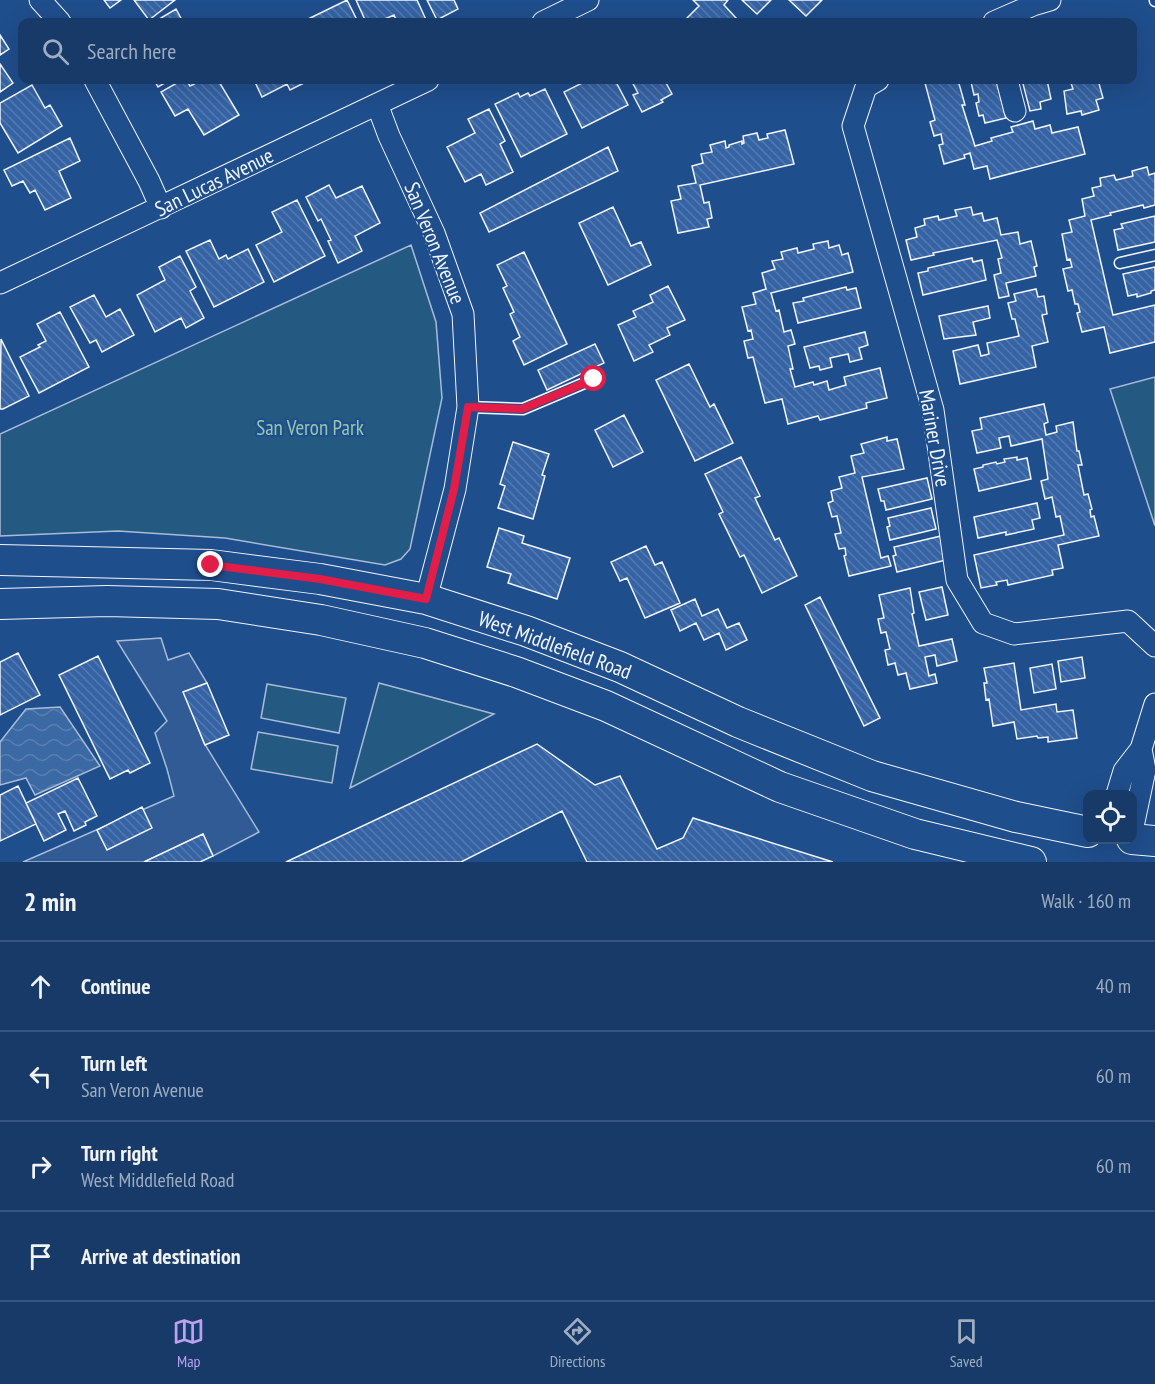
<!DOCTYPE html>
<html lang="en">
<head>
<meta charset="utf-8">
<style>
	:root { --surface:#173a69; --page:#20416f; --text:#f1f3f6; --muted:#9eadc0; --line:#36547d; --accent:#bca0f2 }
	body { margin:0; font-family:"PT Sans Narrow",sans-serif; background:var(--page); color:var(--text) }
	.controls { position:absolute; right:18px; bottom:18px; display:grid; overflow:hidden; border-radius:12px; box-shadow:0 6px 24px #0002 }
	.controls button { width:54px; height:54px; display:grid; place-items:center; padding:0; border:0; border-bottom:2px solid var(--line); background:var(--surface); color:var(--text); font:30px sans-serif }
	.stop { position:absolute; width:18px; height:18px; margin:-14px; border:4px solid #e11d48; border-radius:50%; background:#fff }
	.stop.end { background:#e11d48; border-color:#fff; box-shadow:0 2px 6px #0008 }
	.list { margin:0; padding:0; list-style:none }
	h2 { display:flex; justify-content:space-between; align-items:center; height:78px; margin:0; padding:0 24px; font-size:26px }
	h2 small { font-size:20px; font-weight:400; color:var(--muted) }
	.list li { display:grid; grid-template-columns:39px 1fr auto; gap:18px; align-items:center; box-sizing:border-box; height:90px; padding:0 24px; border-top:2px solid var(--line) }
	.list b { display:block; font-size:22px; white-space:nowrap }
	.list p { margin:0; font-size:20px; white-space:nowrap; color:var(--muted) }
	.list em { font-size:20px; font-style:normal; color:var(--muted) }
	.icon { flex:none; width:33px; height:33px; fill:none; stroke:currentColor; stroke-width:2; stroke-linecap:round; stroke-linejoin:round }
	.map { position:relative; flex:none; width:1155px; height:862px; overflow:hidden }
	.search { position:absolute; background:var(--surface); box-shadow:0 6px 24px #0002; left:18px; right:18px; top:18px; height:66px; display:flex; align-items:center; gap:15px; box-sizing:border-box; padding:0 21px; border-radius:12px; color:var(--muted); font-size:22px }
	.sheet { height:438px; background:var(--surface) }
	nav { display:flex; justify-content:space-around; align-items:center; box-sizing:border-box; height:84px; border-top:2px solid var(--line); background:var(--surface); font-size:16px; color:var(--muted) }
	nav a { display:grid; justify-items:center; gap:3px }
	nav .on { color:var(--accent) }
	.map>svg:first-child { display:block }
	.green { fill:#245a82; stroke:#a8bbd7; stroke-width:1.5 }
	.parking { fill:#305b95; stroke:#a8bbd7; stroke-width:1.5 }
	.water { fill:url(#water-waves); stroke:#a8bbd7; stroke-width:1.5 }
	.building { fill:url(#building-back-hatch); stroke:#f2f6ff; stroke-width:1.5 }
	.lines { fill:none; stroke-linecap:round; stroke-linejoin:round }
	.lane-casing { stroke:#f2f6ff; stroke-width:13 }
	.street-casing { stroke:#f2f6ff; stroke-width:23 }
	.secondary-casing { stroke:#f2f6ff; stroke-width:32 }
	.lane { stroke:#1f4e8c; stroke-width:10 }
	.street { stroke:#1f4e8c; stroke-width:21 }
	.secondary { stroke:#1f4e8c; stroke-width:30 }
	.route { stroke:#e11d48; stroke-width:8 }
	.labels { text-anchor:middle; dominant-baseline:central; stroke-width:4.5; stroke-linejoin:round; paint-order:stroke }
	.street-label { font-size:21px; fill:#f2f6ff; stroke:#1f4e8c }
	.park-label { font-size:21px; fill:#97c8a6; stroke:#1f4e8c }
</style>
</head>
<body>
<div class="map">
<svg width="1155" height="862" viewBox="0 0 1155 862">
	<defs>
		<pattern id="water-waves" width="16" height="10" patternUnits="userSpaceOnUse" patternTransform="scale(1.5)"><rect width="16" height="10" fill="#3b69a3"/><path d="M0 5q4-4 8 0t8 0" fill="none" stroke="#587fb1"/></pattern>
		<pattern id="building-back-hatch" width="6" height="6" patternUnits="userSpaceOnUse" patternTransform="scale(1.5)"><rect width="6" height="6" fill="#3563a3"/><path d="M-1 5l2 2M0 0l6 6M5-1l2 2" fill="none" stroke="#537ab1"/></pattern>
	</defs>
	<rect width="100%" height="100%" fill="#1f4e8c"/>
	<!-- green -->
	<path class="green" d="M411 245 436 322 442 398 410 549 401 559 385 565 225 538 118 531 0 536V434Z
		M1155 377V526L1110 389Z
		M379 683 494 714 350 788Z
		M267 684 346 698 339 733 261 718Z
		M258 732 338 746 332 783 251 769Z"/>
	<!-- parking -->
	<path class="parking" d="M161 638 168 660 189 653 207 683 184 692 204 743 259 832 213 856 203 834 144 862H23L174 796 167 769 155 733 167 721 117 641Z"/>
	<!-- water -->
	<path class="water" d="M60 707 100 766 35 795 26 778 0 785V742L26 709Z"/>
	<!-- building -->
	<path class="building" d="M104 0H121L110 8Z
		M134 0H175L149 20Z
		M347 0 358 22H302Z
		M356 0H417L427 22H397L394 15 378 22H366Z
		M427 0H454L458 9 437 20Z
		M693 0H728L724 5 736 18 732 22H683L699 6Z
		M742 0H771L757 14Z
		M789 0H822L806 16Z
		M176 9 183 22H154Z
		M0 35 9 49 0 55Z
		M0 64 13 83 0 92Z
		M154 80H170L158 87Z
		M182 80H186L190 86 202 80H218L239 115 204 135 188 109 175 116 161 92Z
		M254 80H310L290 90 287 84 262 97Z
		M588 80H615L628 105 582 128 564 92Z
		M631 80H668L665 81 672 94 661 100 663 102 642 112 633 95 638 93Z
		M938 80H958L965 105H962L975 146 992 141 991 138 1013 132 1011 127 1033 121 1035 129 1050 125 1052 133 1078 127 1085 154 990 179 987 166 974 169 970 153 964 155 965 158 944 164 939 145 943 144 941 134 934 136 930 122 935 120 925 83Z
		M976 80H996L1006 118 985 123 983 115 979 116 976 103 979 102 978 94 974 95 971 82Z
		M1022 80H1047L1051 99 1040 102 1041 109 1030 111Z
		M1070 80H1098L1103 98 1096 100 1099 110 1082 115 1081 111 1067 114 1064 91 1073 89Z
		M32 85 45 108 50 105 62 126 18 153 0 123V103Z
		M545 89 567 134 521 157 495 104 518 93 520 97 528 93 530 96Z
		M489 109 505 141 500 144 513 172 486 185 481 174 465 182 447 147 475 133 468 119Z
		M785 130 794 164 700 185 704 203 709 202 712 218 707 219 709 227 678 233 671 201 681 199 678 186 696 183 692 166 703 163 701 154 712 152 710 145 725 141 726 148 729 147V145L742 141V144L744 143 743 136 757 133 759 140 768 138 767 134Z
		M70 138 80 161 59 171 71 198 45 210 35 190 30 193 23 181 12 186 4 170Z
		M608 147 618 171 489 232 480 213Z
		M1147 167 1149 175 1155 173V205L1144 208 1143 205 1110 213 1111 215 1091 220 1113 315 1155 305V342L1110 353 1104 327 1082 332 1077 313 1080 312 1078 304H1075L1072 290 1068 291 1063 269 1072 267 1070 259 1067 260 1062 234 1072 232 1069 220 1085 216 1082 199 1094 196 1092 188 1101 186 1100 178 1114 175 1116 180 1133 176 1132 171Z
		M329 185 336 198 362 186 380 223 355 236 362 251 338 263 328 241 331 240 321 219 318 221 306 197Z
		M297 200 325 256 274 282 256 245 282 232 272 212Z
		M613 207 631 246 641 242 651 265 608 285 579 223Z
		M971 207 973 215 982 213 984 221 997 218 1001 235 1018 232 1020 244 1031 241 1037 266 1034 267 1036 276 1006 283 1009 296 999 298 994 275 1001 273 998 259 1002 258 997 240 933 253 934 255 911 260 906 240 917 237 915 228 925 225 924 219 938 216 939 220 957 216 955 210Z
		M1155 216V242L1118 250 1114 230 1123 228 1121 224Z
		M210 240 219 259 226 255 228 259 248 249 264 282 214 307 186 251Z
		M828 241 829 248 839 245 842 255 848 253 853 272 771 293 776 311 779 310 784 332 791 330 795 344 788 346 793 369H790L795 387 813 382 814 385 827 381 829 390 846 385 844 377 880 368 887 398 866 403 867 408 820 420 818 416 788 424 782 399 765 403 753 357 748 358 744 341 753 339 751 330 748 331 742 307 756 304 753 293 766 289 762 273 775 269 772 261 783 259 781 252 797 248 798 253 814 249 813 244Z
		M524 252 567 344 524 365 513 341 520 337 510 314 514 312 503 288 507 286 497 265Z
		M180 256 196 287 190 291 204 318 186 328 181 318 155 332 137 295 165 280 159 267Z
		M972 258 973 262 982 260 986 280 923 295 918 273 928 271V268Z
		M1155 267V290L1151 291V293L1137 297V294L1128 296 1123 274Z
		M668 286 685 320 667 328 670 335 649 345 653 352 634 361 618 325 636 317 633 311 653 302 650 295Z
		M846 287 847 290 856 288 861 308 798 323 793 303 804 301 803 298Z
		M1036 289 1038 297 1044 296 1047 314 1042 315 1048 342 1032 346 1036 367 960 384 953 351 978 345 981 356 989 354 987 343 1019 336 1015 319H1012L1008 303 1016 301 1014 294Z
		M94 295 106 317 120 309 134 335 102 352 96 340 90 343 70 307Z
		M988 306 990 318 973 322 976 335 944 339 939 316Z
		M60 312 89 367 39 393 20 357 40 347 38 345 46 341 37 324Z
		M865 332 868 345 859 348 862 359 850 362 848 354 830 358 832 367 820 370 819 366 810 368 804 347Z
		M1 339 29 396 3 409H0Z
		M595 344 604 363 547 390 538 370Z
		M689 364 710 407 714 404 733 443 695 461 656 380Z
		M1044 404 1048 422 1044 424 1046 435 1057 432 1056 426 1073 422 1077 451H1079L1082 465H1078L1084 495 1088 494 1092 509 1090 510 1091 517 1094 516 1099 536 1058 545 1063 568 1052 570 1053 575 1008 585 1007 580 996 582 997 585 981 588 974 555 1064 535 1060 516 1056 517 1052 497 1045 499 1041 481 1048 479 1042 439 1011 446 1009 436 999 438 1001 448 977 453 972 431 982 429 980 418Z
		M624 415 643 452 613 467 595 430Z
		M887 437V441L897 439 904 469 862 477 881 558 888 556 891 566 849 576 844 556 846 555 845 548 839 549 835 534 841 533 837 516 832 517 828 503 833 501 831 491 842 488 839 477 855 473 851 456 864 453 861 444Z
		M513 442 549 454 542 475 545 476 533 519 498 508 505 486 500 484Z
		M741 457 760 496 755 498 775 540 779 538 797 576 762 593 744 555 740 557 719 514 723 512 705 474Z
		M1017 457V460L1027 458 1031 479 979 491 974 469 983 467V465L996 462 997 464 1005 462 1004 459Z
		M927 478 932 499 886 510 884 501H881L878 489Z
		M1037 503 1040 518 1032 520 1034 529 1006 535V532L978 538 974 517Z
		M931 508 936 529 890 540 887 527 890 526 888 518Z
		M499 528 524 536 522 543 570 558 557 599 508 583 511 574 487 567Z
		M941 536 946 560 897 572 893 556 896 555 894 547Z
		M646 546 655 565 662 562 680 603 645 618 627 578 620 581 611 562Z
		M942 587 948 615 926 620 919 592Z
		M910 588 914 613 912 614 919 646 952 639 957 661 937 666 935 655 925 657 929 676 935 674 937 683 910 689 906 673 898 675 895 663 888 665 885 650 890 649 886 632 881 633 878 619 884 618 879 595Z
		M820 597 880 718 864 726 805 605Z
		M695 599 702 616 718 609 727 628 739 623 747 640 726 650 719 633 704 640 696 623 680 631 671 610Z
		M18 653 40 695 0 715V662Z
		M98 656 150 763 130 773 128 770 110 779 59 675Z
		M1082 657 1085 678 1061 682 1058 661Z
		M1014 663 1021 710 1056 704 1057 712 1073 710 1077 738 1048 742V737L1038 738 1037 736 1017 739 1014 722 993 726 989 699 986 700 984 683H987L984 668Z
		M1052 664 1056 689 1034 693 1030 668Z
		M207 683 229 735 205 745 183 692Z
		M537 744 595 785 620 776 657 849 683 838 693 818 833 862H587L562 811 461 862H286Z
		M78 778 97 816 85 822 86 825 74 831 65 811 58 814 66 830 44 841 26 803Z
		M18 786 36 824 0 841V795Z
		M142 807 152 828 107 850 97 830Z
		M203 834 213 856 200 862H144Z"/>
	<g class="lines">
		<defs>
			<path id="lane" d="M1155 0V1
				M1120 263 1155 255
				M468 407 523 409 594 379"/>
			<path id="street" d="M40 0 60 22
				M543 22 588 0
				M994 22 1033 5 1050 0
				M95 80 149 181 161 208
				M878 80 866 87 853 126 933 410 957 580 983 623 1014 634 1128 621 1155 646
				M1007 80 1015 111
				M377 104 389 136 434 233 463 314 468 407 455 489 426 599
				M0 283 428 80
				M1117 794 1124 771 1141 749 1155 704
				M1132 831 1145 770 1141 749"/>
			<path id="secondary" d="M0 560 211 565 320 579 426 599 526 631 620 667 738 722 872 776 1016 817 1088 832
				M0 604 107 601 218 604 321 620 425 643 516 672 606 706 780 787 915 834 1031 862
				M1132 839 1155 841"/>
		</defs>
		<!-- lane casing -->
		<use href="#lane" class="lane-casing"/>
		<!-- street casing -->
		<use href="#street" class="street-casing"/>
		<!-- secondary casing -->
		<use href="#secondary" class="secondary-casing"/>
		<!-- lane -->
		<use href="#lane" class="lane"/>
		<!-- street -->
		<use href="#street" class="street"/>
		<!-- secondary -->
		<use href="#secondary" class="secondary"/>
	</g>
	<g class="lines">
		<!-- route -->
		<path class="route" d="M211 565 320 579 426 599 454 489 468 407 522 409 594 379"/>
	</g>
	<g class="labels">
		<!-- street labels -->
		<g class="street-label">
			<text transform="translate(214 182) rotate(-26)">San Lucas Avenue</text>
			<text transform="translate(435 243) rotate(68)">San Veron Avenue</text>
			<text transform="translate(935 438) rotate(80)">Mariner Drive</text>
			<text transform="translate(555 645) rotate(20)">West Middlefield Road</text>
		</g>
		<!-- park labels -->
		<g class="park-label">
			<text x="310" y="427">San Veron Park</text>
		</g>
	</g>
</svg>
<div class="controls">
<button><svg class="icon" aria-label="locate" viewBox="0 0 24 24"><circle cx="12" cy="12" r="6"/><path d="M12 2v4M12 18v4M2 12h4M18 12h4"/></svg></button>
</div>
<div class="stop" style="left:594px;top:379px"></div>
<div class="stop end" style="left:211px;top:565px"></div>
<div class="search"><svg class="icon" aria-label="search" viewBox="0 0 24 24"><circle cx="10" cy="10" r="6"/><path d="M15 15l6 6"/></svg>Search here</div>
</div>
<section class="sheet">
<h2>2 min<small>Walk · 160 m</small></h2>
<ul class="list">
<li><svg class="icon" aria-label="ahead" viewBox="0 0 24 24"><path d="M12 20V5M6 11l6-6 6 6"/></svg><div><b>Continue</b></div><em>40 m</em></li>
<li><svg class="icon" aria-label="left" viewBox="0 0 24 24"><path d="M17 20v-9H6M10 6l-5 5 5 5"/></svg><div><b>Turn left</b><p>San Veron Avenue</p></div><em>60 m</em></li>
<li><svg class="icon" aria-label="right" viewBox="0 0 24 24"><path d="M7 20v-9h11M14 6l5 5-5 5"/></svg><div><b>Turn right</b><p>West Middlefield Road</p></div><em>60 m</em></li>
<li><svg class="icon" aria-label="arrive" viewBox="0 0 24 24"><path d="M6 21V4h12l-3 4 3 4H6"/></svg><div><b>Arrive at destination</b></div></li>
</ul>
</section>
<nav>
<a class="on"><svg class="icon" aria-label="map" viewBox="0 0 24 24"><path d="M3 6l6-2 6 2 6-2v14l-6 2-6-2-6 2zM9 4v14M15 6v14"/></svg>Map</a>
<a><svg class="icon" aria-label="directions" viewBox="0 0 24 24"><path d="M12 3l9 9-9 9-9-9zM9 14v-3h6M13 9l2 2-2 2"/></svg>Directions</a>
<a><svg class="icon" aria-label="saved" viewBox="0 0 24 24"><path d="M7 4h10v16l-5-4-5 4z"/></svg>Saved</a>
</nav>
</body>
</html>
